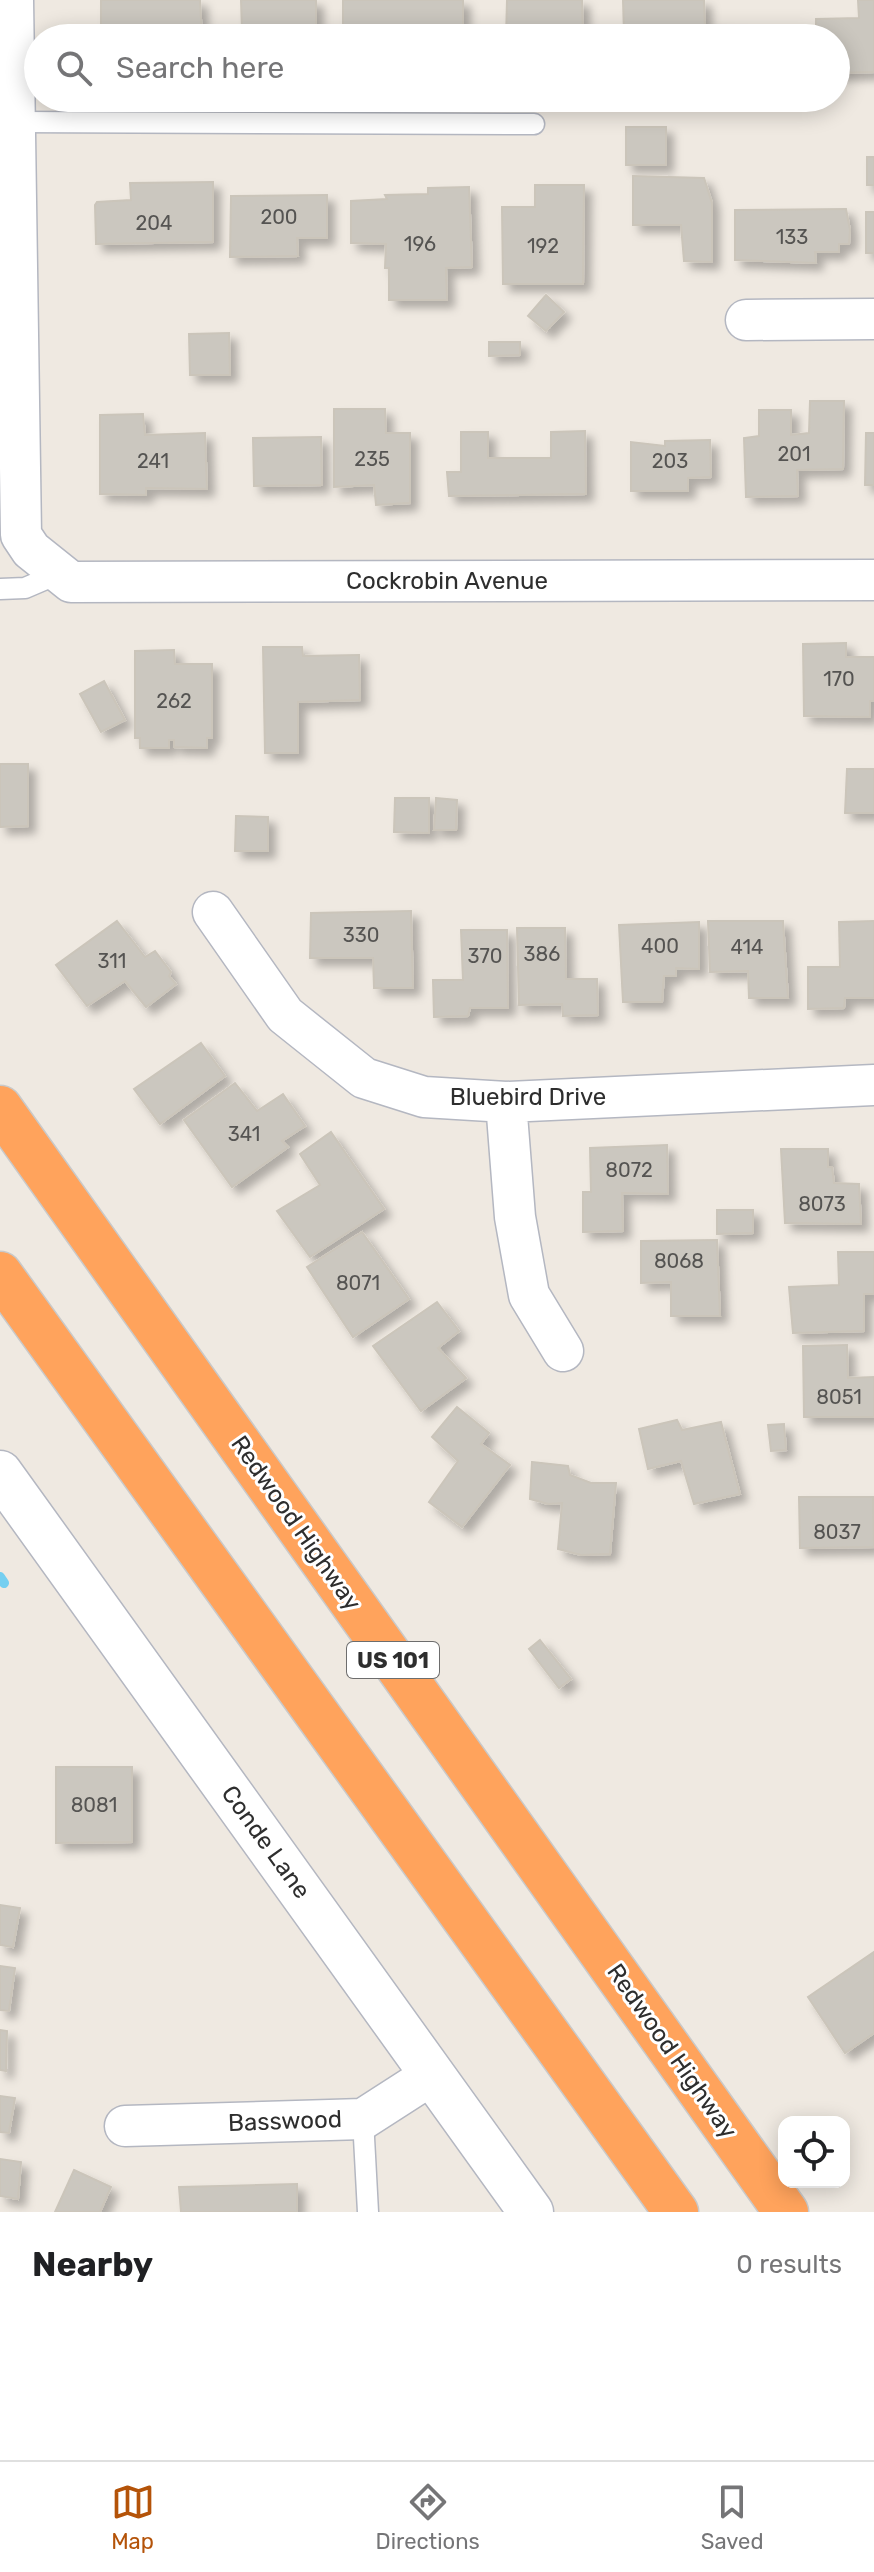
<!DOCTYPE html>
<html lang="en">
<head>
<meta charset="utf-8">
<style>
	:root { --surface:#fff; --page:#f2f2f2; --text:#202124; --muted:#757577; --line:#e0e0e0; --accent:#b45309 }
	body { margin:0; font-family:Rubik,sans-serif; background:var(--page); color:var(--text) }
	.controls { position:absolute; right:24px; bottom:24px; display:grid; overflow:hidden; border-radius:16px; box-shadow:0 4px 20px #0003 }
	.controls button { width:72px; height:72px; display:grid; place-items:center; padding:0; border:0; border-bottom:2px solid var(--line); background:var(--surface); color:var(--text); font:40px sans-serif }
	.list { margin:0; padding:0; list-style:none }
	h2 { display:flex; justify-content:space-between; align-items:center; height:104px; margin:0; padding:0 32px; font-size:34px }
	h2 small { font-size:26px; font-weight:400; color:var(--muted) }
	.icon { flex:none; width:44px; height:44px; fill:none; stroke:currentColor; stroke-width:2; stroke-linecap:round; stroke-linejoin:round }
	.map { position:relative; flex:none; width:874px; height:2212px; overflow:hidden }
	.search { position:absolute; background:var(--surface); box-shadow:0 4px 20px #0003; left:24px; right:24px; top:24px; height:88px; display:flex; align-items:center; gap:20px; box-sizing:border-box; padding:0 28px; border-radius:44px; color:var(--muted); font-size:30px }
	.sheet { height:248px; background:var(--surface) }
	nav { display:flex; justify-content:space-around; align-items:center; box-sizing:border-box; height:112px; border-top:2px solid var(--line); background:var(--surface); font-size:22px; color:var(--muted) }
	nav a { display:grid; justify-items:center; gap:4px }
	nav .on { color:var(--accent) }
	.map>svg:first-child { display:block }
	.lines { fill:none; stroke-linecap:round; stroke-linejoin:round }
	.stream { stroke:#75cff0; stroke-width:10 }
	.building { fill:#cbc7bf; stroke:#cbc5ba; stroke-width:2; filter:url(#shadow) }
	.lane-casing { stroke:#b4b7c1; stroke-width:23 }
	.street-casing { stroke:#b4b7c1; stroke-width:43 }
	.secondary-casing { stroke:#b4b7c1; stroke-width:47 }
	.highway-casing { stroke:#c9c9c9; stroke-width:47 }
	.lane { stroke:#fff; stroke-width:20 }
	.street { stroke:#fff; stroke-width:40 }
	.secondary { stroke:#fff; stroke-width:44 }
	.highway { stroke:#ffa35c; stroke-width:44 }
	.labels { text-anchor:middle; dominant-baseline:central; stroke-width:6; stroke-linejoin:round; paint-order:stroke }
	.number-label { font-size:20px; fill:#555452 }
	.shield { fill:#fff; stroke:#6d6d6d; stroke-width:2 }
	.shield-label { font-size:22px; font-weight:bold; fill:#2e2e2e }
	.street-label { font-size:24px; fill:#2e2e2e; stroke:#fff }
</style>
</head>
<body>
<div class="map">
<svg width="874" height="2212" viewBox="0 0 874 2212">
	<defs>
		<filter id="shadow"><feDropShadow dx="7" dy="7" stdDeviation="4" flood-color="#0004"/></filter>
	</defs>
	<rect width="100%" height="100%" fill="#efe9e1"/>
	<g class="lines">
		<!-- stream -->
		<path class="stream" d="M0 1577 4 1583"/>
	</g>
	<!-- building -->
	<path class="building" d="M101 0H200L202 38 101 36Z
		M241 0H316V38H268V31H242Z
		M343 0H463V34L401 35V38H343Z
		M507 0H582L583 38H506Z
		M623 0H704L705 25 742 27V38H667V33L624 34Z
		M858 0H874V72L836 73V38H816V19L859 18Z
		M626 127H666V165H626Z
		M867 157H874V185H867Z
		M633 176 704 178 712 203V262L684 261 681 225H633Z
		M213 182V242L96 244 95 205 97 202 131 200 130 183Z
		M535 185H584L583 284H503L502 207H535Z
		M469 187 472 267 446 268 447 300H389V268H385L386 244 351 243V201L387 199 385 195 428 194V188Z
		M327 195V238H297L298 256 230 257 231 196Z
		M846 209 850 230 849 244H839V252H815L816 263 735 260V210Z
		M866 212H874V253H866Z
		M546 295 564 312 546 331 528 316Z
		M229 333 230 375H190L189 334Z
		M489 342H520V355L489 356Z
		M810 401H844L843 469 797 470 798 496 746 497 744 438 759 436V410H791V435L809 433Z
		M334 409H385L386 433H410V503L376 505 374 485 334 487Z
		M143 414 145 435 205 433 207 489 146 488V495L100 494V415Z
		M585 431 586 494 449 496 447 472H461V432H488V458H551V432Z
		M866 433H874V485H865Z
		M321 437 322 485 254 486 253 438Z
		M710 440 711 477 688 478V491H631V442L665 446V441Z
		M846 643V657H874V701H870V717L804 716 803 644Z
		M263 647H302L303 656 359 655 360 700 298 702V753H265Z
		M174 650 175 664H212V738H207V748L174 747V740H169V748H140V738H135V651Z
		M104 681 125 720 101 732 80 694Z
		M0 764H28V826L0 827Z
		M847 769H874V813H845Z
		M395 798H429V833L394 832Z
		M436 798 457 800 456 830H434Z
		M236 816 268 817V851H235Z
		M411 911 413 988H374L373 958H310L311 913Z
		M117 921 145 957 155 951 171 972 169 976 176 984 146 1007 125 981 87 1006 56 965Z
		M708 921H783L788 998H749L748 971 710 972Z
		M874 921V998H845L844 1008 808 1009V967H840L839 922Z
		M699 922V969L676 968V976H664L662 1002H623L619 925Z
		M517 928H565L566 979H597L598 1015 563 1016 562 1004 519 1005Z
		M461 930H507L508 1008H470L468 1016 434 1017 433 980H463Z
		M201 1043 225 1076 160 1124 134 1089Z
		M235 1083 257 1111 283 1094 305 1126 282 1141 288 1147 232 1187 184 1120Z
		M331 1132 384 1209 310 1257 277 1211 320 1185 300 1154Z
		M667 1145 668 1194 622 1193 623 1231 583 1232V1192H591L590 1148Z
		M781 1149H828V1167H832L834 1183 859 1184 861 1224 785 1223Z
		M717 1210H753V1233L717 1234Z
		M362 1232 409 1299 353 1337 307 1267Z
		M717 1240 720 1316H671V1282L641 1283V1241Z
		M838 1252H874V1294H864V1331L793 1333 789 1287 839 1285Z
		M437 1302 459 1331 438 1348 466 1378 421 1411 373 1346Z
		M847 1345 848 1378 874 1377V1417H804L803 1346Z
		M457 1407 489 1433 481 1444 510 1465 462 1527 429 1502 458 1461 432 1437Z
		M677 1420 682 1430 721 1422 740 1494 694 1504 681 1461 648 1469 639 1429Z
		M784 1424 786 1450 771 1451 768 1425Z
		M532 1462 568 1466 570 1475 591 1483H616L610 1554 581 1555 558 1549 562 1503 548 1504 530 1499Z
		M799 1497H873L874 1547 800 1548Z
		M540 1640 571 1679 559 1688 529 1649Z
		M56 1767H132V1842L56 1843Z
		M0 1905 20 1908 13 1947 0 1945Z
		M874 1952V2033L845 2053 808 1997Z
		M0 1966 15 1968 9 2011 0 2010Z
		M0 2030 7 2031 6 2071 0 2070Z
		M0 2096 15 2098 9 2133 0 2132Z
		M0 2159 21 2162 18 2199 0 2196Z
		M74 2170 111 2187 100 2212H55Z
		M297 2184V2212H181L179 2187Z"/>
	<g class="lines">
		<defs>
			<path id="lane" d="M14 122 534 124
				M0 589 25 588 60 573
				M363 2119 368 2212"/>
			<path id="street" d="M13 0 21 535 31 550 71 582 874 580
				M746 320 874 319
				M213 912 285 1015 364 1078 424 1097 506 1102 874 1085
				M506 1102 515 1217 529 1295 563 1351
				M125 2126 363 2119 433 2074"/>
			<path id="secondary" d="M0 1473 531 2212"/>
			<path id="highway" d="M0 1108 786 2212
				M0 1274 676 2212"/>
		</defs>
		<!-- lane casing -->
		<use href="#lane" class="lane-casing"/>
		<!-- street casing -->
		<use href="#street" class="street-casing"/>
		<!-- secondary casing -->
		<use href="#secondary" class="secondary-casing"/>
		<!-- highway casing -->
		<use href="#highway" class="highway-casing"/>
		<!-- lane -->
		<use href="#lane" class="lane"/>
		<!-- street -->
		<use href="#street" class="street"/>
		<!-- secondary -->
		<use href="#secondary" class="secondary"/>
		<!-- highway -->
		<use href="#highway" class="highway"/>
	</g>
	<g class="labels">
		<!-- number labels -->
		<g class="number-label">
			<text x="279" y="217">200</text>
			<text x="154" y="223">204</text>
			<text x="792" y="237">133</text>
			<text x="420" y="244">196</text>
			<text x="543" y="246">192</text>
			<text x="794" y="454">201</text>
			<text x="372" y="459">235</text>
			<text x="153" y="461">241</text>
			<text x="670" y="461">203</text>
			<text x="839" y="679">170</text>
			<text x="174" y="701">262</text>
			<text x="361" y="935">330</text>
			<text x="660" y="946">400</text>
			<text x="747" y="947">414</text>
			<text x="542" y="954">386</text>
			<text x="485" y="956">370</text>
			<text x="112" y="961">311</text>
			<text x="244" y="1134">341</text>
			<text x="629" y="1170">8072</text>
			<text x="822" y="1204">8073</text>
			<text x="679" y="1261">8068</text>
			<text x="358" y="1283">8071</text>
			<text x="839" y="1397">8051</text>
			<text x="837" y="1532">8037</text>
			<text x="94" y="1805">8081</text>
		</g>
		<!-- shield labels -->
		<rect class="shield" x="347" y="1642" width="92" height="36" rx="6"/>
		<g class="shield-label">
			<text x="393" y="1660">US 101</text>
		</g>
		<!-- street labels -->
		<g class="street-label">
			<text x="447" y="581">Cockrobin Avenue</text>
			<text x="528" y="1097">Bluebird Drive</text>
			<text transform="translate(296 1523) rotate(55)">Redwood Highway</text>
			<text transform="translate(266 1842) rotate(54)">Conde Lane</text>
			<text transform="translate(672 2051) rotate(55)">Redwood Highway</text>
			<text transform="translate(285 2121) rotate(-2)">Basswood</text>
		</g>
	</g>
</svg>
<div class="controls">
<button><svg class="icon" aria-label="locate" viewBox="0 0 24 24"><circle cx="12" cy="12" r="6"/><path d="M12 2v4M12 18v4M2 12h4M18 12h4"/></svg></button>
</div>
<div class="search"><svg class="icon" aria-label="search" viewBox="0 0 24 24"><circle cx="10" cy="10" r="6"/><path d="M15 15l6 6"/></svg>Search here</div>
</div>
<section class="sheet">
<h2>Nearby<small>0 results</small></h2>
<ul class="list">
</ul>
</section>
<nav>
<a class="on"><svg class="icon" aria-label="map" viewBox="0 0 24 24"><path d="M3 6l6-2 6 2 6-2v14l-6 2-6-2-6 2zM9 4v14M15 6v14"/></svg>Map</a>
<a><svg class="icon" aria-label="directions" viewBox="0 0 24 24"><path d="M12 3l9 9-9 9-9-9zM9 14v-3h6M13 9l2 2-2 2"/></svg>Directions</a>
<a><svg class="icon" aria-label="saved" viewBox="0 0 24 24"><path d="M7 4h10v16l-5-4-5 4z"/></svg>Saved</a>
</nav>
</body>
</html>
